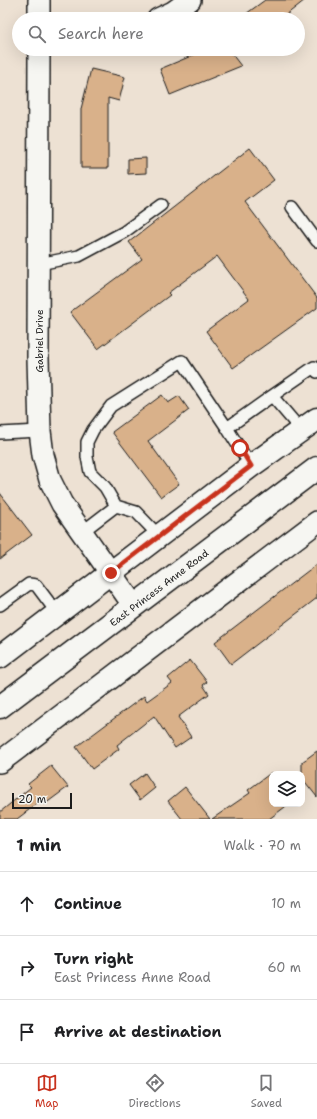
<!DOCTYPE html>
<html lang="en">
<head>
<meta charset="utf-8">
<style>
	:root { --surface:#fff; --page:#f2f2f2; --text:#202124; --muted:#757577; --line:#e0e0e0; --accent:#c8321e }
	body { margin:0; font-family:"Shantell Sans",sans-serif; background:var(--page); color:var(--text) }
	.controls { position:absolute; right:12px; bottom:12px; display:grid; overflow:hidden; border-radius:8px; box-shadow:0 4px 16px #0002 }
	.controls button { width:36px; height:36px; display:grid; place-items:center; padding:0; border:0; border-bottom:1px solid var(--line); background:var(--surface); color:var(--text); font:20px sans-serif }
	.scale { position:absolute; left:12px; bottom:10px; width:60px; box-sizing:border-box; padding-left:4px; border:2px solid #1c1c1c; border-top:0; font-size:11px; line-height:14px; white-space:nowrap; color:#1c1c1c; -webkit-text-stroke:3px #f6f6f2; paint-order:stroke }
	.stop { position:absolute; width:12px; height:12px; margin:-9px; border:3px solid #c8321e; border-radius:50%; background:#fff }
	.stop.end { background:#c8321e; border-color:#fff; box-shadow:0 1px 4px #0008 }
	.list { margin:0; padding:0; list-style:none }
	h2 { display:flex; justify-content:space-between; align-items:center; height:52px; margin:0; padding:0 16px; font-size:17px }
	h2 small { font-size:13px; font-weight:400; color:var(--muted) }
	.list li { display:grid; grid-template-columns:26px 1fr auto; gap:12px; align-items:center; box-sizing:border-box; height:64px; padding:0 16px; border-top:1px solid var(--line) }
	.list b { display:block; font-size:15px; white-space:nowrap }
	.list p { margin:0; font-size:13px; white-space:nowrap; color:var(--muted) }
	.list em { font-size:13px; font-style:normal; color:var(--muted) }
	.icon { flex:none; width:22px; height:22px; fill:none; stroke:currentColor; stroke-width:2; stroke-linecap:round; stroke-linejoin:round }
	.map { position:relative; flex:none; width:317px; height:819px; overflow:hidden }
	.search { position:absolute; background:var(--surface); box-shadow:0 4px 16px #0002; left:12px; right:12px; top:12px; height:44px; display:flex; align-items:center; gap:10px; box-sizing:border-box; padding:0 14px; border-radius:22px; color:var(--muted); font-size:15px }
	.sheet { height:244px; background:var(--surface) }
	nav { display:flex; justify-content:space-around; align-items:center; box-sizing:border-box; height:56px; border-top:1px solid var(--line); background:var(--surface); font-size:11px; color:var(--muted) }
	nav a { display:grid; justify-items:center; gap:2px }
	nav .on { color:var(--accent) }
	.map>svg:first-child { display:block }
	.building { fill:#d9b18a; stroke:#1c1c1c }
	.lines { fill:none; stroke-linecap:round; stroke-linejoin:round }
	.lane-casing { stroke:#1c1c1c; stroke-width:14 }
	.street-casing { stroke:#1c1c1c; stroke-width:24 }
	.secondary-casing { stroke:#1c1c1c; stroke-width:25 }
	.lane { stroke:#f6f6f2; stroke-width:11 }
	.street { stroke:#f6f6f2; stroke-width:21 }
	.secondary { stroke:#f6f6f2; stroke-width:22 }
	.route { stroke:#c8321e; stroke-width:5 }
	.labels { text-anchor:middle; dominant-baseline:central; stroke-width:4; stroke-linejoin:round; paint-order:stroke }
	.street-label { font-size:10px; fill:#1c1c1c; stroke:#f6f6f2 }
</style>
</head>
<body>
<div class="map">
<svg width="317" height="819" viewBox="0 0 317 819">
	<rect width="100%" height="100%" fill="#ede1d3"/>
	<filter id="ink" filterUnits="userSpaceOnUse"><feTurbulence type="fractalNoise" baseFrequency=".025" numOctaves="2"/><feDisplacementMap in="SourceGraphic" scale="8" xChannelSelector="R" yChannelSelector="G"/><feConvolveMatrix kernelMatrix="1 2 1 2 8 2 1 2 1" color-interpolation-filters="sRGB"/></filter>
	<g filter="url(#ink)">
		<!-- building -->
		<path class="building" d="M265 0H305L281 19H239Z
			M208 49H228L241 66 170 95 160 69Z
			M91 69 125 77 119 101 108 98V168H81V109Z
			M250 148 274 180 245 202 317 298V308L233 368 206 331 249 299 217 256 168 293 170 295 98 349 70 312 142 259 129 242Z
			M146 158V173L128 174V159Z
			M162 395 168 403 179 396 189 410 148 441 179 484 161 497 112 432Z
			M0 493 32 535 0 559Z
			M317 564V598L231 664 215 642Z
			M190 660 207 682 203 685 209 694 178 717 191 737 175 748 154 716 117 745 119 749 92 769 76 747 144 696 147 701 172 683 168 678Z
			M317 751V797L302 778V762Z
			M51 766 68 787 45 804 42 800 17 819H0V812L31 787 28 784Z
			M272 772V804H289L269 819H212L250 793 248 790Z
			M145 773 155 788 140 800 129 785Z
			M185 787 210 819H182L168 801Z"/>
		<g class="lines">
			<defs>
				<path id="lane" d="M292 207 317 241
					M39 264 79 256 124 232 161 205
					M301 430 272 396 314 367 317 372
					M0 433 40 431
					M251 466 227 428 272 396
					M82 532 116 506
					M160 537 136 512 116 506 105 487 90 472 87 457V442L93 430 111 406 182 361 227 428
					M0 605 29 584 36 585 57 613"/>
				<path id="street" d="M39 19V0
					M158 19 173 12 190 0
					M39 49 38 358 40 431 43 455 50 480 62 504 134 606
					M0 762 317 522"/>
				<path id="secondary" d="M0 657 251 466 317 419
					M0 707 317 468"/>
			</defs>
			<!-- lane casing -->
			<use href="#lane" class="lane-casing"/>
			<!-- street casing -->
			<use href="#street" class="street-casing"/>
			<!-- secondary casing -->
			<use href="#secondary" class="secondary-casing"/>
			<!-- lane -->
			<use href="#lane" class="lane"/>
			<!-- street -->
			<use href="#street" class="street"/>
			<!-- secondary -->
			<use href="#secondary" class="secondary"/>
		</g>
	</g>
	<g class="lines" filter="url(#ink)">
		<!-- route -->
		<path class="route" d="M111 573 251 466 240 448"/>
	</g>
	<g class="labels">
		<!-- street labels -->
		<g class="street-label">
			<text transform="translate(39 341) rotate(-90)">Gabriel Drive</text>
			<text transform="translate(159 588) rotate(-37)">East Princess Anne Road</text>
		</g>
	</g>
</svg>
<div class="controls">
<button><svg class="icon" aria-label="layers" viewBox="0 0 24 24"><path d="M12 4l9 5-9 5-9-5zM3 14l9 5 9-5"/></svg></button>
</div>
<div class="scale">20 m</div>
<div class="stop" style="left:240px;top:448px"></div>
<div class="stop end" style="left:111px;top:573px"></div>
<div class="search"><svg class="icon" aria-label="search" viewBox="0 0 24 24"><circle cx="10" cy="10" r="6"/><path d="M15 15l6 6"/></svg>Search here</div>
</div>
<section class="sheet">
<h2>1 min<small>Walk · 70 m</small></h2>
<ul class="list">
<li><svg class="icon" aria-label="ahead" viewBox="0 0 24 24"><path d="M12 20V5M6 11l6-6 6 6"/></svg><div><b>Continue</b></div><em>10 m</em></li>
<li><svg class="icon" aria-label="right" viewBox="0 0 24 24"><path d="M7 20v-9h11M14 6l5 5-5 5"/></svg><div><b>Turn right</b><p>East Princess Anne Road</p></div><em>60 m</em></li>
<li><svg class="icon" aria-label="arrive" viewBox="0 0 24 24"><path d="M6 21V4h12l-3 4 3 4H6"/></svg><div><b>Arrive at destination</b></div></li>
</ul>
</section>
<nav>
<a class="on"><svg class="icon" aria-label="map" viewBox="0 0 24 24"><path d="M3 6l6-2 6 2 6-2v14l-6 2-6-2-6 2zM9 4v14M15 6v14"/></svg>Map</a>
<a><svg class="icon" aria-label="directions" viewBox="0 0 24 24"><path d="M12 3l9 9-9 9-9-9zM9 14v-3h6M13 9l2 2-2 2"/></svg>Directions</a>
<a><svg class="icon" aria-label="saved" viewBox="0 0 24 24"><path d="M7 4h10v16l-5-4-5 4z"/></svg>Saved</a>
</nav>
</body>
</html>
